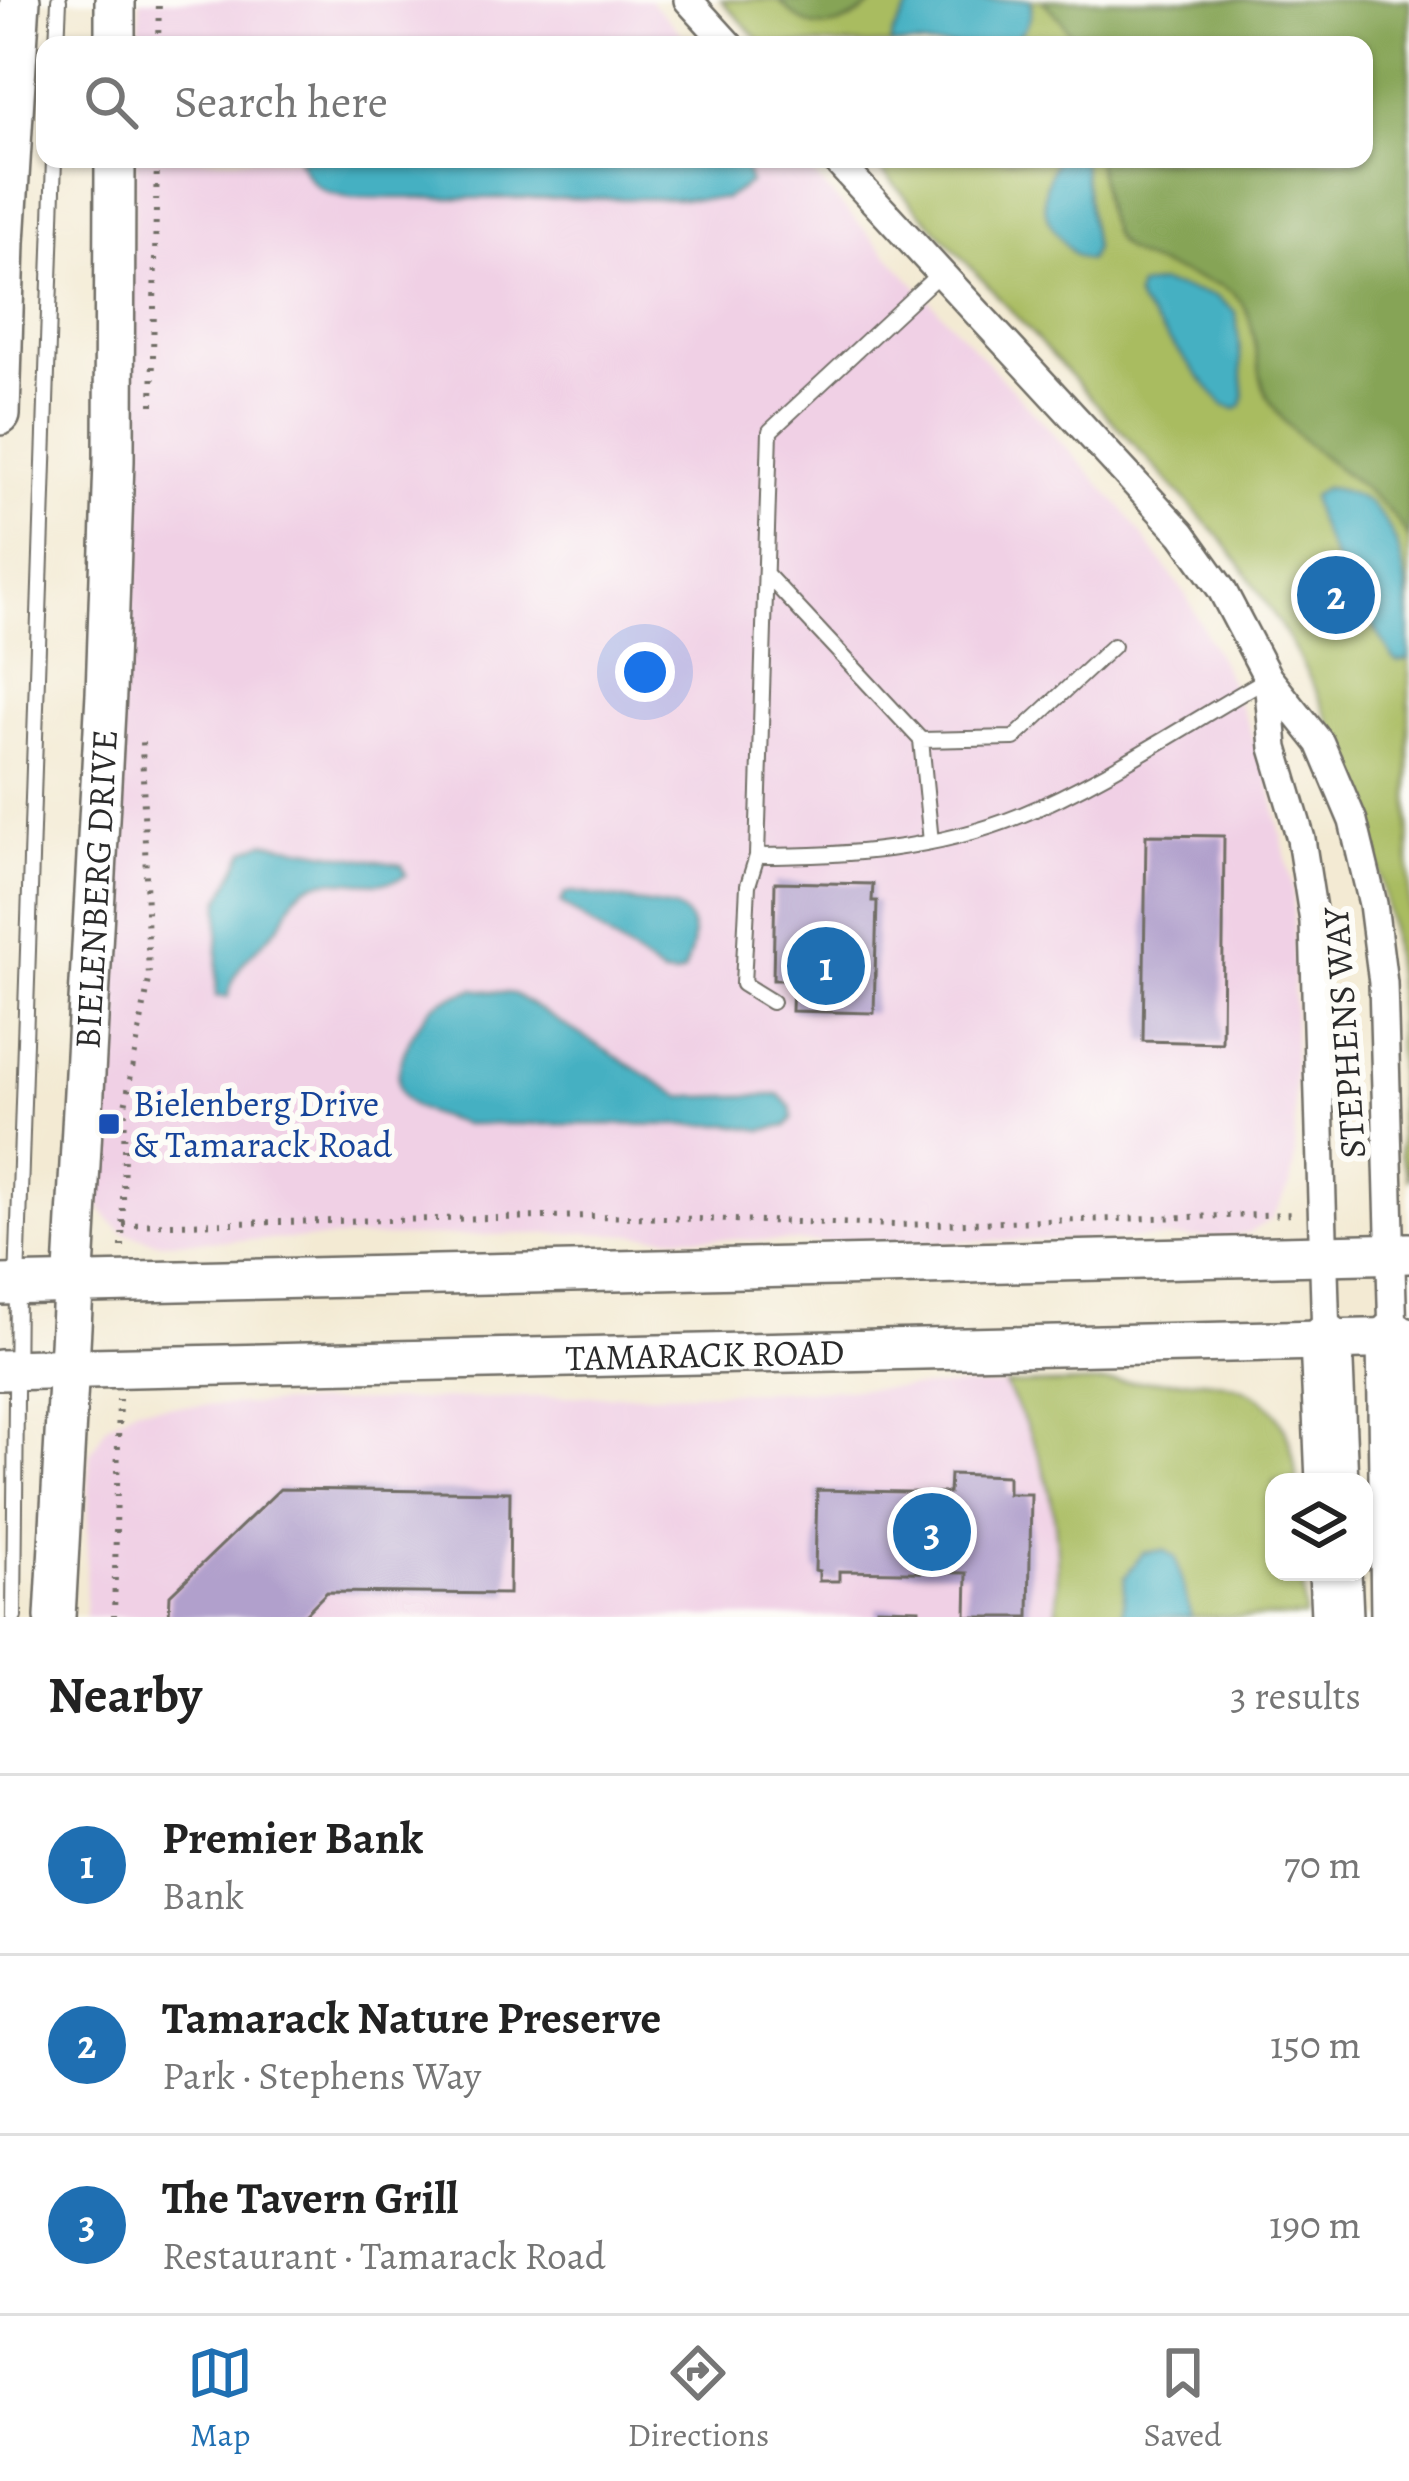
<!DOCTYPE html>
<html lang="en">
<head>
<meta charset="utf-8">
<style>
	:root { --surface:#fff; --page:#f2f2f2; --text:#222; --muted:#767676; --line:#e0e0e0; --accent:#1f6fb2 }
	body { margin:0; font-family:Alegreya,serif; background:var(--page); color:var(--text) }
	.controls { position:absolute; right:36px; bottom:36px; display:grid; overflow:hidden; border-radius:24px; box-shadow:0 3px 9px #0004 }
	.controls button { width:108px; height:108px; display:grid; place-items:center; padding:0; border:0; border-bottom:3px solid var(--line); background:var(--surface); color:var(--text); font:60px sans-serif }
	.you { position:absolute; left:645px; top:672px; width:42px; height:42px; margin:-30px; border:9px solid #fff; border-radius:50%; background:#1a73e8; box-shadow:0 0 0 18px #1a73e833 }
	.badge { display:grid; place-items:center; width:78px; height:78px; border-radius:50%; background:var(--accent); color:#fff; font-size:39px; font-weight:700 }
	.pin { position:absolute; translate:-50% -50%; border:6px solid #fff; box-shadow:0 3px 12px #0006 }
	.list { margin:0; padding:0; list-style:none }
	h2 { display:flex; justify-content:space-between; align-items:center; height:156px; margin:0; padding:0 48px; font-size:51px }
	h2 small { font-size:39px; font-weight:400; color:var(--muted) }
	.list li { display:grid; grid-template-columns:78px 1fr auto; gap:36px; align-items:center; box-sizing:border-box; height:180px; padding:0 48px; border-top:3px solid var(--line) }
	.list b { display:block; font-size:45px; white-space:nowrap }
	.list p { margin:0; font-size:39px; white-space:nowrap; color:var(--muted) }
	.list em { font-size:39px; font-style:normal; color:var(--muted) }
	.icon { flex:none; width:66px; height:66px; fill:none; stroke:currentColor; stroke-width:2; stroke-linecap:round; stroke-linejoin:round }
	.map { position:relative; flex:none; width:1409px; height:1617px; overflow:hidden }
	.search { position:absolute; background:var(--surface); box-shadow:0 3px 9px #0004; left:36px; right:36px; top:36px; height:132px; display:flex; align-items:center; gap:30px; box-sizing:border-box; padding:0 42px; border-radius:24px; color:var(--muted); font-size:45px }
	.sheet { height:696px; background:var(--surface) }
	nav { display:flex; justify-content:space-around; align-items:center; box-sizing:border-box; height:168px; border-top:3px solid var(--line); background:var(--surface); font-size:33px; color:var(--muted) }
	nav a { display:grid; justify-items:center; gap:6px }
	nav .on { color:var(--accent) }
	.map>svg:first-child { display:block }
	.built { fill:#f0d0e5 }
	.green { fill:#a9bc60; stroke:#6a7446; stroke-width:3 }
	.forest { fill:#86a456; stroke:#586840; stroke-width:3 }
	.water { fill:#44b0c2; stroke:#386e76; stroke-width:3 }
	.building { fill:#b1a0cc }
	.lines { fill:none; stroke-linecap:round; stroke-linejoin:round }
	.lane-casing { stroke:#716e66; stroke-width:18 }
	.street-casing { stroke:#716e66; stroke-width:32 }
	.secondary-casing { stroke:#716e66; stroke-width:44 }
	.highway-casing { stroke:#716e66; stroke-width:56 }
	.path { stroke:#716e66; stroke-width:6; stroke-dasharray:3 9; stroke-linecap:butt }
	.lane { stroke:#fff; stroke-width:14 }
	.street { stroke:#fff; stroke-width:27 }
	.secondary { stroke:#fff; stroke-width:39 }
	.highway { stroke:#fff; stroke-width:51 }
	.transit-dot { fill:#1a4fb4; stroke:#fdfcf7; stroke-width:4.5 }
	.labels { text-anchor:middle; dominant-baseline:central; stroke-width:12; stroke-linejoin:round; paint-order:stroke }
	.street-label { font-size:36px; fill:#2b2b2b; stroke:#fdfcf7 }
	.transit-label { font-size:36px; fill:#164399; stroke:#fdfcf7; text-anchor:start }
</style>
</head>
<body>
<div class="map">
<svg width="1409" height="1617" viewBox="0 0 1409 1617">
	<rect width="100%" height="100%" fill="#fdfcf7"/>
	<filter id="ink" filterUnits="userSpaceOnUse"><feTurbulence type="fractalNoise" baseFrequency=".00833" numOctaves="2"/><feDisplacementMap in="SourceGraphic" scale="24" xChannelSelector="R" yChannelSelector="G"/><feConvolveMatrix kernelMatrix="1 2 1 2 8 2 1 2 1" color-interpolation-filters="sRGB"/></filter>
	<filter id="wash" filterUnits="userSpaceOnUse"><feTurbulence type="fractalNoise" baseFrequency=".004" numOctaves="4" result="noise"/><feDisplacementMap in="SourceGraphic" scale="48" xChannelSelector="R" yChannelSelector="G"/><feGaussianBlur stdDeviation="2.7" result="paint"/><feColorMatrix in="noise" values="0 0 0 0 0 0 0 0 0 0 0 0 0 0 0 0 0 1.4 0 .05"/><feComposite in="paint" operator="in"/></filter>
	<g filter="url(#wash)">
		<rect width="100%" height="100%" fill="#f3ead3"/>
		<!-- built -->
		<path class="built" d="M140 0H650L692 45H139Z
			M136 159H799L1122 508 1186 595 1226 672 1267 772 1293 890 1295 1157 1290 1186 1272 1219 1248 1233 1222 1237 853 1244 585 1233 157 1242 125 1233 109 1220 93 1196Z
			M1203 1380 1245 1388 1264 1400 1285 1425 1292 1443 1297 1482H1274V1572H1302L1305 1617H85L90 1454 107 1425 136 1407Z"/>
		<!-- green -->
		<path class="green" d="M721 0H1409V1180L1401 1156C1396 1095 1401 1033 1395 972 1381 814 1319 668 1224 542L871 159H1364V45H764Z
			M1203 1380C1270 1386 1291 1419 1297 1482H1274V1572H1302L1305 1617H1057C1059 1513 1056 1477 1005 1385Z"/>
		<!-- forest -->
		<path class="forest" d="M779 0H878C842 31 812 40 779 0Z
			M1042 0H1409V539C1378 482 1306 459 1271 403 1252 373 1261 325 1238 298 1228 286 1211 282 1197 278 1108 249 1110 252 1097 159H1364V45H1078L1061 19Z"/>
		<!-- water -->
		<path class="water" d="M914 0H1031C1034 20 1022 39 1001 45 983 50 915 45 891 45L893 34Z
			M298 159H742L750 183 725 199 352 198C323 194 311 187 298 159Z
			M1056 159H1082L1094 248 1089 260C1077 258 1073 254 1065 244 1038 210 1040 198 1056 159Z
			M1159 283 1215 296 1236 312 1244 396 1242 405 1236 409 1223 405 1140 305 1136 296 1139 287Z
			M1324 488C1341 488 1355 494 1369 503 1409 538 1409 603 1409 660L1398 662 1392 657C1368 613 1318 546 1312 496Z
			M264 842 402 865 406 875C381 892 341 874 312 884 290 891 290 913 277 928 257 950 232 966 228 997L216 996 220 901 245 851Z
			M572 892 675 908C702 921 693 948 684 972L675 976 663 975 561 903 565 894Z
			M473 989 514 994 682 1097 780 1095 791 1107 793 1118 787 1126 762 1130 731 1125 463 1124C444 1118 414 1112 403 1096 388 1073 414 1027 430 1009 439 999 460 994 473 989Z
			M1164 1550 1176 1558 1191 1617H1123L1125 1577 1143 1553Z"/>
		<g id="blocks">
			<!-- building -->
			<path class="building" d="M1146 835 1224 836 1222 1043 1143 1041Z
				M775 882 873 884 872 901H877L874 1013 792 1011 793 980H773Z
				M950 1474 1008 1476V1494H1031L1029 1617H966L967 1573 839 1571V1581H819V1571L815 1570 817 1490 949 1493Z
				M280 1489 510 1492 509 1594 327 1592 302 1617H169L170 1595Z
				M877 1608 919 1609V1617H877Z"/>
		</g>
	</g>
	<g filter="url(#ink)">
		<use href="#blocks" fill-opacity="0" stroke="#716e66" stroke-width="3"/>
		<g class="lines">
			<defs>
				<path id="lane" d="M57 45 59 0
					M768 576 921 740
					M931 842 921 740 1014 738 1113 646
					M757 856C845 856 936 850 1019 816 1104 781 1188 723 1268 678
					M772 1002 743 984 748 885 757 856 770 431 941 272
					M14 1617 17 1285 54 159"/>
				<path id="street" d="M688 0 729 45
					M835 159 1182 534 1222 590 1268 678 1320 743 1353 821 1373 904 1383 983 1393 1338
					M1268 678 1274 748 1301 839 1314 922 1326 1340"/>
				<g id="secondary">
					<path d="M115 45V0"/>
					<path d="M0 415 5 242 20 0"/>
					<path d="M0 1285 1409 1253"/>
					<path id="s1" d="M0 1370 1409 1338"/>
					<path id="s2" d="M55 1617 106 693 114 461 115 159"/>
				</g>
				<path id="highway" d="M1393 1338 1397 1617
					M1326 1340 1332 1482
					M1335 1572 1337 1617"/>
			</defs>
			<!-- lane casing -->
			<use href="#lane" class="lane-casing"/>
			<!-- street casing -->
			<use href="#street" class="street-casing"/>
			<!-- secondary casing -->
			<use href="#secondary" class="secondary-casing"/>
			<!-- highway casing -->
			<use href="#highway" class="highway-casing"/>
			<!-- path -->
			<path class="path" d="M158 45 159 0
				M152 405 157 159
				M123 1225 598 1216 897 1225 1297 1214
				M122 1247 125 1106 149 980 142 742
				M114 1617 119 1399"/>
			<!-- lane -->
			<use href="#lane" class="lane"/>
			<!-- street -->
			<use href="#street" class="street"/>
			<!-- secondary -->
			<use href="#secondary" class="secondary"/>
			<!-- highway -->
			<use href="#highway" class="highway"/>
		</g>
	</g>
	<!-- markers -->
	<rect class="transit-dot" x="97" y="1112" width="24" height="24" rx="6"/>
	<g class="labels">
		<!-- street labels -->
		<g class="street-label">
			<text stroke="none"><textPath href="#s2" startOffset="729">BIELENBERG DRIVE</textPath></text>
			<text transform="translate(1344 1033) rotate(-94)">STEPHENS WAY</text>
			<text stroke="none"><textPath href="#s1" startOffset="705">TAMARACK ROAD</textPath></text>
		</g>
		<!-- transit labels -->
		<g class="transit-label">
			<text x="133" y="1103">Bielenberg Drive<tspan x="133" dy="41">&amp; Tamarack Road</tspan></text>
		</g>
	</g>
</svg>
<div class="controls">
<button><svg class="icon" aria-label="layers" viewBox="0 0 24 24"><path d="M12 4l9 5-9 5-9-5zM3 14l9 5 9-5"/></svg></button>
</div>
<div class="you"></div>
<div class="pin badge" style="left:826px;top:966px">1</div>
<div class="pin badge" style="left:1336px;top:595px">2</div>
<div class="pin badge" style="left:932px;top:1532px">3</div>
<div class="search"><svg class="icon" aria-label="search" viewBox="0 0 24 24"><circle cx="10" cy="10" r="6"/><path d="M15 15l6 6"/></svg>Search here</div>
</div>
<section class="sheet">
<h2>Nearby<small>3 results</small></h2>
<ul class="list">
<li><span class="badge">1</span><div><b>Premier Bank</b><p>Bank</p></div><em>70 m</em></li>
<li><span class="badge">2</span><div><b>Tamarack Nature Preserve</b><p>Park · Stephens Way</p></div><em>150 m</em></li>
<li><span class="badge">3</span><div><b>The Tavern Grill</b><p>Restaurant · Tamarack Road</p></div><em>190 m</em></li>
</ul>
</section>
<nav>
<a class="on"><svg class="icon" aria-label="map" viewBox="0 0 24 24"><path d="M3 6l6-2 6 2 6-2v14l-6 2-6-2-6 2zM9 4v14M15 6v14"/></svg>Map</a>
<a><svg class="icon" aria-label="directions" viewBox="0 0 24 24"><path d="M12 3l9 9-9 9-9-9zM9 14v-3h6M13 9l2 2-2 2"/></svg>Directions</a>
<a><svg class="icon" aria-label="saved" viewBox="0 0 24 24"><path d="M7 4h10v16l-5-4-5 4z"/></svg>Saved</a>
</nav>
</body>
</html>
